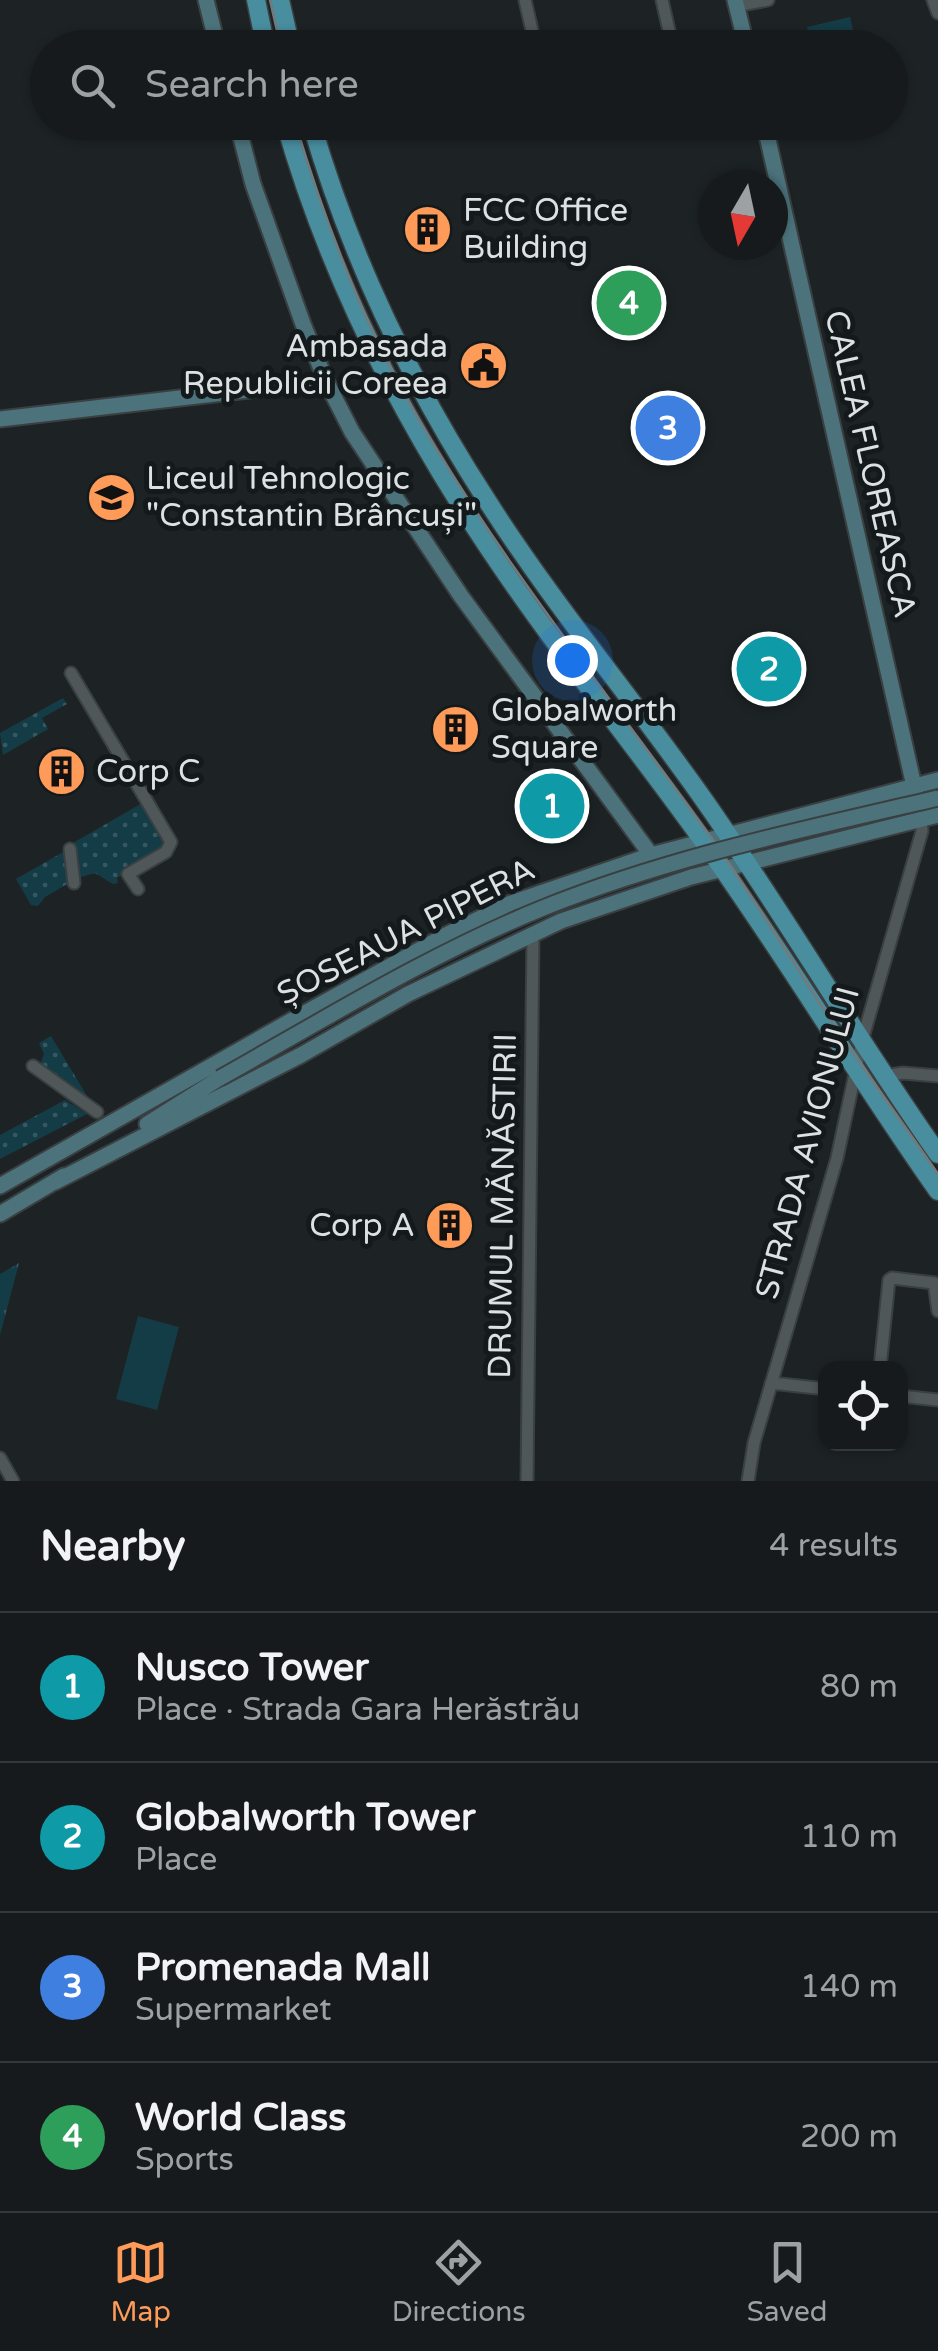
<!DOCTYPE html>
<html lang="en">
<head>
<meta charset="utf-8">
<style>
	:root { --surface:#161a1c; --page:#1f2325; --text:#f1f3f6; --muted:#9ea1a3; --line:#35383b; --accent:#fe9b59 }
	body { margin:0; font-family:"Varela Round",sans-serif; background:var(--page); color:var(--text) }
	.controls { position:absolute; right:30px; bottom:30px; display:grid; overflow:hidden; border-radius:20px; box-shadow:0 2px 8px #0004 }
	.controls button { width:90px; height:90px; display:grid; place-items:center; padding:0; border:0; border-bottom:2px solid var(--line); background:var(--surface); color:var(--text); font:50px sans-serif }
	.compass { position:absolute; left:698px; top:170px; width:90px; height:90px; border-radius:50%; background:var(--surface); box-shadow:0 2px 8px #0004; rotate:189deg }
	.you { position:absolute; left:572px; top:660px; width:35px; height:35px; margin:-25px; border:8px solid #fff; border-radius:50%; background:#1a73e8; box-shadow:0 0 0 15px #1a73e833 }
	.badge { display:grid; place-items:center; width:65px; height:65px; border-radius:50%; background:var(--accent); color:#fff; font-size:32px; font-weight:700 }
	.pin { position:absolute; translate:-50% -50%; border:5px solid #fff; box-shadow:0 2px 10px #0006 }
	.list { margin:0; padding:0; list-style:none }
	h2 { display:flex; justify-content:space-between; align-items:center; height:130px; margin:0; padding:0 40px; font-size:42px }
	h2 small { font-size:32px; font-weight:400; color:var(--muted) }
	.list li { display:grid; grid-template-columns:65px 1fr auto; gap:30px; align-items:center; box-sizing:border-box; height:150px; padding:0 40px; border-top:2px solid var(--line) }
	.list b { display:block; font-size:38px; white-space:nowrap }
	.list p { margin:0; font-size:32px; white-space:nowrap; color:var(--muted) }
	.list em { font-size:32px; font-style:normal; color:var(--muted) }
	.icon { flex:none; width:55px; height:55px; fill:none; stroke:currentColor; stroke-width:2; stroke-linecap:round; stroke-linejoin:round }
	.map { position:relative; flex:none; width:938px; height:1481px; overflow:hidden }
	.search { position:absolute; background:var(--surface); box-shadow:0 2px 8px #0004; left:30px; right:30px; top:30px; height:110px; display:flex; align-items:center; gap:25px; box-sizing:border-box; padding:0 35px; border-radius:55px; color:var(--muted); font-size:38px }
	.sheet { height:730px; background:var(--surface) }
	nav { display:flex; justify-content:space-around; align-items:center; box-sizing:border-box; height:140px; border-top:2px solid var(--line); background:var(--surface); font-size:28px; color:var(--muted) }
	nav a { display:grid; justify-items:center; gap:5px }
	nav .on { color:var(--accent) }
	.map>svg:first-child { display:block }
	.grass { fill:url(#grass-dots) }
	.park { fill:url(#park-tufts) }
	.pitch { fill:#143c46 }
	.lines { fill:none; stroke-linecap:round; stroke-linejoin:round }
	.street-casing { stroke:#3a4041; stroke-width:15 }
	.secondary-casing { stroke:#3a4041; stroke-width:19 }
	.primary-casing { stroke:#3a4041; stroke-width:21 }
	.street { stroke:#505759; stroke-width:11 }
	.secondary { stroke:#4c737c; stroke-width:15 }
	.primary { stroke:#488e9f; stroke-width:18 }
	.tram { stroke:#74797b; stroke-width:2.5 }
	.secondary-bridge-casing { stroke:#3a4041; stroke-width:19; stroke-linecap:butt }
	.secondary-bridge { stroke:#4c737c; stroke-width:15 }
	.labels { text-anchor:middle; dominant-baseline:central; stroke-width:10; stroke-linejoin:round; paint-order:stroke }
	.poi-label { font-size:32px; fill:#dde1e2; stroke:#141a1c; text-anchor:start }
	.street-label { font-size:32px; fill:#dde1e2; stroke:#141a1c }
</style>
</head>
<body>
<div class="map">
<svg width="938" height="1481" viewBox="0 0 938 1481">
	<defs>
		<pattern id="grass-dots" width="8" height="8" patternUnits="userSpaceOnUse" patternTransform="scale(2.5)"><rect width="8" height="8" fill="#143c46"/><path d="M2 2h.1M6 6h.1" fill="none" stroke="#365860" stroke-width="1.8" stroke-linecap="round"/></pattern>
		<pattern id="park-tufts" width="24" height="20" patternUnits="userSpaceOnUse" patternTransform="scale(2.5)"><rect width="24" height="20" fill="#143c46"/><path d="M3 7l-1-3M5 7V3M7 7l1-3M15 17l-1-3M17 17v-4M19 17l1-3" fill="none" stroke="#365860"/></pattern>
	</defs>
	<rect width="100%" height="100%" fill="#1d2325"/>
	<!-- grass -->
	<path class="grass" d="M63 698 67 704 42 718 48 729 3 755 0 733Z
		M144 802 165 837 166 849 117 878 118 883 113 884 95 873 78 878 73 843Z
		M65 851 69 883 45 897 38 906 31 905 16 879Z
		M51 1036 90 1101 39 1066 44 1054 39 1043Z
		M65 1100 87 1114 0 1159V1135Z"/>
	<!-- park -->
	<path class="park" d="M19 1263 0 1335V1274Z"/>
	<!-- pitch -->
	<path class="pitch" d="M850 17 857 47H812L807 27Z
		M138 1316 179 1327 157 1410 116 1399Z"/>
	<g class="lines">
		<defs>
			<path id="street" d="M525 0 536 48
				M662 0 673 48
				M933 0 938 13
				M736 6 768 0
				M690 48 744 35
				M71 673 171 842 166 852 128 874 138 889
				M70 849 74 883
				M33 1066 97 1112
				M884 1076 903 1073 938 1076
				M880 1368 889 1280 892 1278 934 1283 938 1311
				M771 1383 826 1389
				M900 1396 938 1400
				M0 1458 13 1481
				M527 1481 533 933
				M748 1481 754 1443 837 1158 862 1041 922 831 921 818"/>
			<path id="secondary" d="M206 0 218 48
				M735 0 747 48
				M237 122 253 184 303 324 326 381 352 432 461 596 651 855
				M764 122 916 795
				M0 419 326 381
				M147 1124 220 1078
				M55 1182 301 1055 408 994 561 921 691 877 938 815
				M0 1186 294 1019 446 935 511 903 651 855 938 780
				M0 1214 64 1176"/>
			<path id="primary" d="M256 0 266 48
				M280 0 291 48
				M285 122C324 259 386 387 462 507 534 622 622 728 701 838 784 953 856 1075 938 1191
				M311 122C350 256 411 383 486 499 552 603 633 699 704 800 785 915 856 1038 938 1154"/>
		</defs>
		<!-- street casing -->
		<use href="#street" class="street-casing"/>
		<!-- secondary casing -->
		<use href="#secondary" class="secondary-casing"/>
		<!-- primary casing -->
		<use href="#primary" class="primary-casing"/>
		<!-- street -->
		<use href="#street" class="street"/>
		<!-- secondary -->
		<use href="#secondary" class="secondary"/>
		<!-- primary -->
		<use href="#primary" class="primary"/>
		<!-- tram -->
		<path class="tram" d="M270 0 281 48
			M295 122C323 215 358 310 405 395 492 551 606 691 710 836 752 895 790 958 830 1019 865 1071 902 1122 938 1174"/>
		<defs>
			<path id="secondary-bridge" d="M220 1078C325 1019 430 954 543 908 669 857 805 829 938 798"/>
		</defs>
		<!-- secondary-bridge casing -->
		<use href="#secondary-bridge" class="secondary-bridge-casing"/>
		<!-- secondary-bridge -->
		<use href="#secondary-bridge" class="secondary-bridge"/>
	</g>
	<!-- icons -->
	<defs>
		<symbol id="building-disc" viewBox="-11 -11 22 22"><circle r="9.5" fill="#fe9b59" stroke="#141a1c"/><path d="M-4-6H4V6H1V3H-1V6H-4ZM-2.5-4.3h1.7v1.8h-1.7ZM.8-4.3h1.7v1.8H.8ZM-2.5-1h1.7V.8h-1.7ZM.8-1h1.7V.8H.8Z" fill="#111"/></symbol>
		<symbol id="civic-disc" viewBox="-11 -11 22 22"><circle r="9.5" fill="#fe9b59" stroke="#141a1c"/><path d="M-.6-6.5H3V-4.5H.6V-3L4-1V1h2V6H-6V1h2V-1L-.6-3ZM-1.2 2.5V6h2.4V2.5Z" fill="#111"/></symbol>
		<symbol id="school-disc" viewBox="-11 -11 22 22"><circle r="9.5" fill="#fe9b59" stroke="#141a1c"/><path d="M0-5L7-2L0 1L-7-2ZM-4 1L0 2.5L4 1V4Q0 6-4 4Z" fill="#111"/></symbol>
	</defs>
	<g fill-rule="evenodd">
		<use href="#building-disc" x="400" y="202" width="55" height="55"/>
		<use href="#civic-disc" x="456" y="338" width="55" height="55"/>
		<use href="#school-disc" x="84" y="470" width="55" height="55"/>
		<use href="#building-disc" x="428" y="702" width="55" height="55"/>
		<use href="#building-disc" x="34" y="744" width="55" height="55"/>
		<use href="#building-disc" x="422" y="1198" width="55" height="55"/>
	</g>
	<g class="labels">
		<!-- poi labels -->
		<g class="poi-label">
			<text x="463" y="211">FCC Office<tspan x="463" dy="37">Building</tspan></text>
			<text x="448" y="347" text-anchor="end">Ambasada<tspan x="448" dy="37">Republicii Coreea</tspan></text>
			<text x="146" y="479">Liceul Tehnologic<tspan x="146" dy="37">"Constantin Brâncuși"</tspan></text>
			<text x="491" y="711">Globalworth<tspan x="491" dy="37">Square</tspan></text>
			<text x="96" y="772">Corp C</text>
			<text x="415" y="1226" text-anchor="end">Corp A</text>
		</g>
		<!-- street labels -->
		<g class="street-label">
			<text transform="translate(870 464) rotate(77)">CALEA FLOREASCA</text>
			<text transform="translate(406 932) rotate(-27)">ȘOSEAUA PIPERA</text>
			<text transform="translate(808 1143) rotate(-75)">STRADA AVIONULUI</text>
			<text transform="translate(503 1206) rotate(-89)">DRUMUL MĂNĂSTIRII</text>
		</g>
	</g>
</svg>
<div class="controls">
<button><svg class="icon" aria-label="locate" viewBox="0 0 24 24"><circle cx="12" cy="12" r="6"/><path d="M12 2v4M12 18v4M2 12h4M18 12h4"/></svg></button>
</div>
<svg class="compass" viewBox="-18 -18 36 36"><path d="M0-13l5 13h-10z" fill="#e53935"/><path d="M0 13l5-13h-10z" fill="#9ea1a3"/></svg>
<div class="you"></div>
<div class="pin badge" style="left:552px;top:806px;background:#0f9aa8">1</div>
<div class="pin badge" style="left:769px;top:669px;background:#0f9aa8">2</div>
<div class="pin badge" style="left:668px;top:428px;background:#3f7fe0">3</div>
<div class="pin badge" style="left:629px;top:303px;background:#2e9e5b">4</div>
<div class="search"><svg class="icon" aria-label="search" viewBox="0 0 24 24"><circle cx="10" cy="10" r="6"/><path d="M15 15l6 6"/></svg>Search here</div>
</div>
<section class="sheet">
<h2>Nearby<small>4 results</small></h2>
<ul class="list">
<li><span class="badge" style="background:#0f9aa8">1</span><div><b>Nusco Tower</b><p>Place · Strada Gara Herăstrău</p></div><em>80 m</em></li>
<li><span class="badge" style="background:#0f9aa8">2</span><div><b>Globalworth Tower</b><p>Place</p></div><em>110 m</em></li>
<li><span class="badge" style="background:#3f7fe0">3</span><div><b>Promenada Mall</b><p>Supermarket</p></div><em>140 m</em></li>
<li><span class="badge" style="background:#2e9e5b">4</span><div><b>World Class</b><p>Sports</p></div><em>200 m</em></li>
</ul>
</section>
<nav>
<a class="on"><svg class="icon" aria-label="map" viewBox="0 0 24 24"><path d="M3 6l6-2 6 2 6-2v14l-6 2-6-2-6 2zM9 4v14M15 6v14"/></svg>Map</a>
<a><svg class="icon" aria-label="directions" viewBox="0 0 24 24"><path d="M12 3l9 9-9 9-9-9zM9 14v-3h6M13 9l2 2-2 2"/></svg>Directions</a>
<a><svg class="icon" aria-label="saved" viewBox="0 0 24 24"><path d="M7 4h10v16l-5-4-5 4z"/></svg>Saved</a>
</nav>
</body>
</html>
